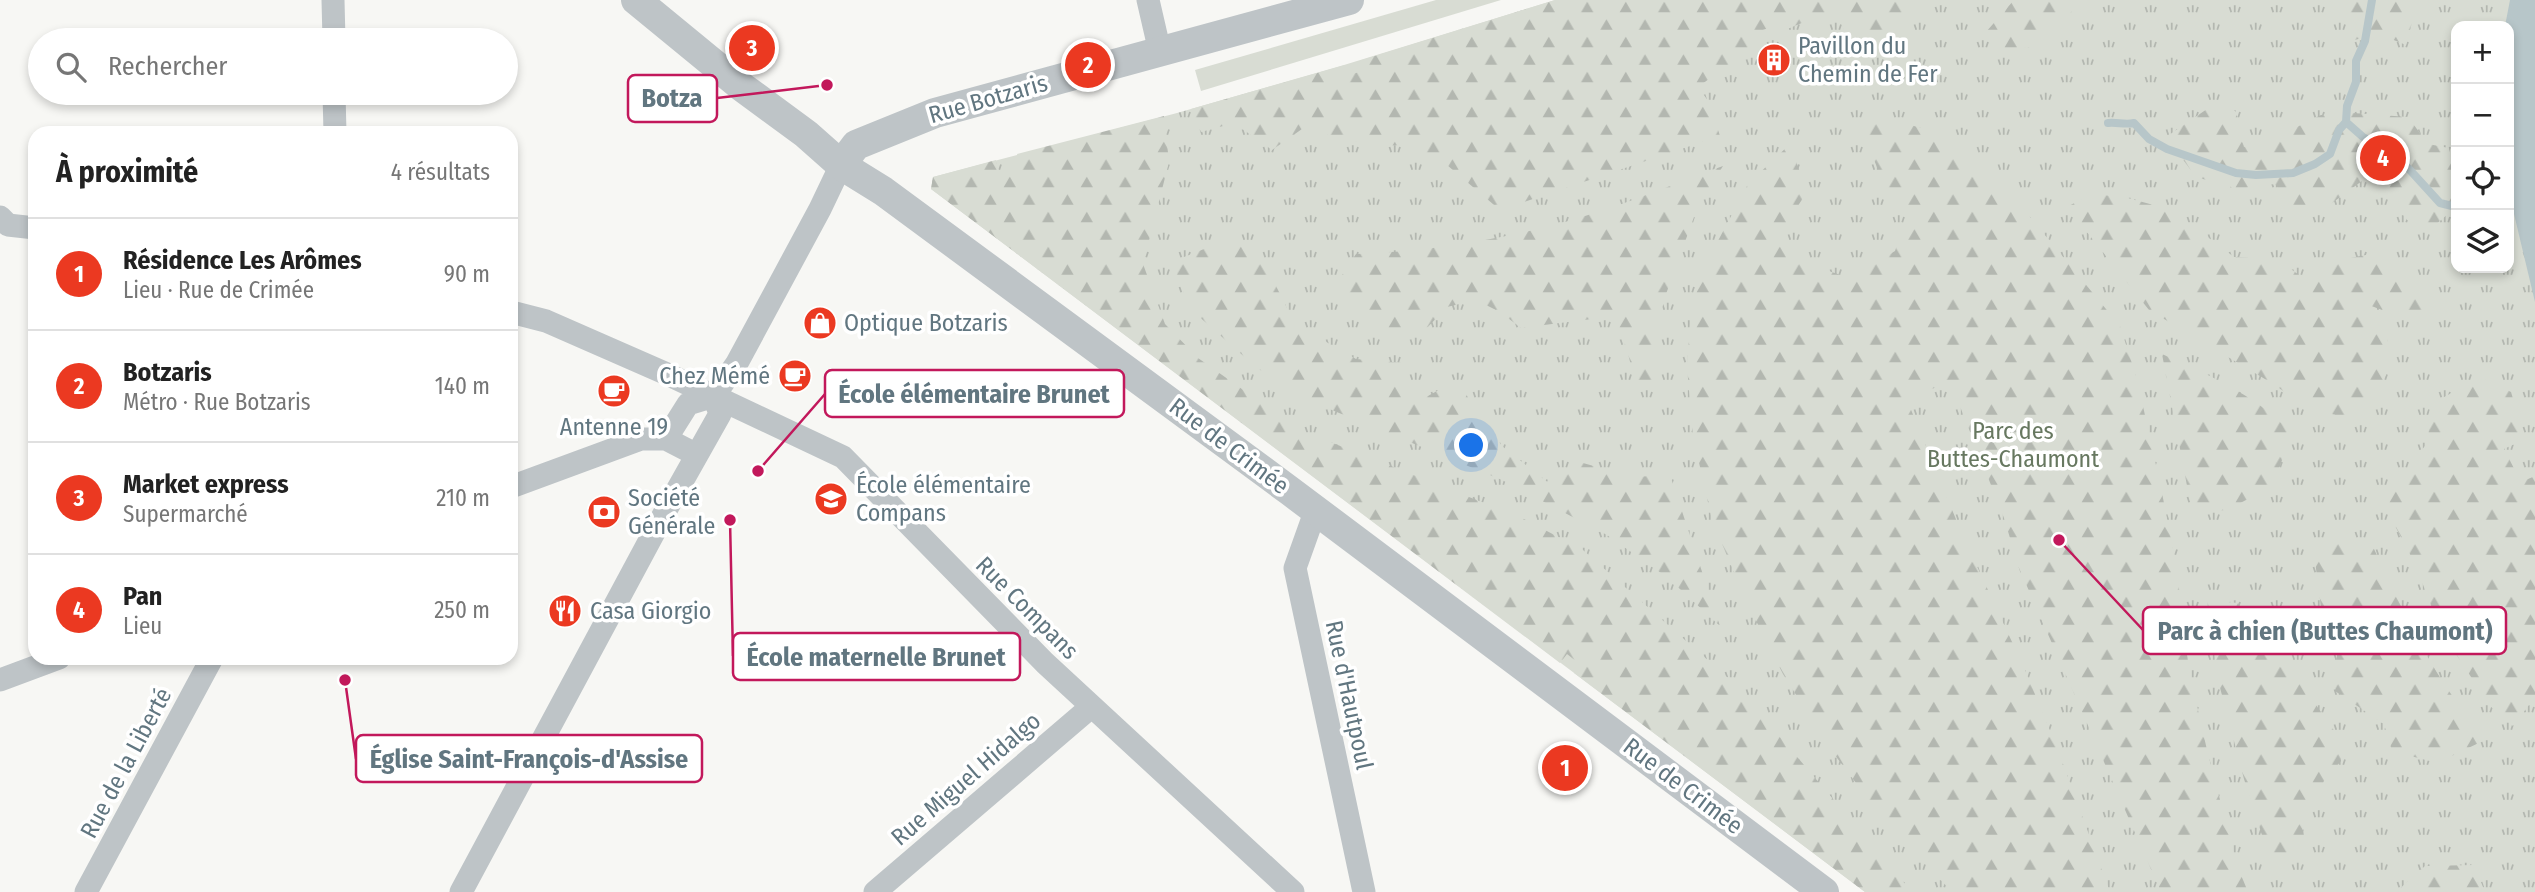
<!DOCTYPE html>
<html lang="fr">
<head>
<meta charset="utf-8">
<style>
	:root { --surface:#fff; --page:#f6f6f6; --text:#222; --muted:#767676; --line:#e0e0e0; --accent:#eb3921 }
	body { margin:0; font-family:"Fira Sans Condensed",sans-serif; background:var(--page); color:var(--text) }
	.controls { position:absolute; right:21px; top:21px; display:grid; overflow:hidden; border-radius:14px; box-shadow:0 4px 10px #0003 }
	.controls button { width:63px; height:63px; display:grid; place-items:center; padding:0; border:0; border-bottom:2px solid var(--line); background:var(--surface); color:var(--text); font:35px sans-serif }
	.you { position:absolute; left:1472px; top:446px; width:24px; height:24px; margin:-18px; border:5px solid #fff; border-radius:50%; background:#1a73e8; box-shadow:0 0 0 10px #1a73e833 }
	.badge { display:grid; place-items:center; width:46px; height:46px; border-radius:50%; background:var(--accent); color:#fff; font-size:23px; font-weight:700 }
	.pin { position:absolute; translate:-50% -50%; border:4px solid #fff; box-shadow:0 2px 7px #0006 }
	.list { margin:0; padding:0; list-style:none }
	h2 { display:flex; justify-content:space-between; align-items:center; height:91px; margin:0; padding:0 28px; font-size:30px }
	h2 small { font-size:23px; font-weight:400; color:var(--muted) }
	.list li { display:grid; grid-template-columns:46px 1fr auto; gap:21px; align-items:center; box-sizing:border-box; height:112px; padding:0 28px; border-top:2px solid var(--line) }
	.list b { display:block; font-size:26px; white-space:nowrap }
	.list p { margin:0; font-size:23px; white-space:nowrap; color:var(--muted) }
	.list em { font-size:23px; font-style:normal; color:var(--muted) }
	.icon { flex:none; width:38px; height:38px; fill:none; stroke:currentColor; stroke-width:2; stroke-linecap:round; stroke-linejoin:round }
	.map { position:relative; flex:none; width:2535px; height:892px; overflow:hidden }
	.search { position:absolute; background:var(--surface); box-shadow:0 4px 10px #0003; left:28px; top:28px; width:490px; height:77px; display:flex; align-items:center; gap:18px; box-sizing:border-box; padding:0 24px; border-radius:38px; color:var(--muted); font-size:26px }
	.panel { position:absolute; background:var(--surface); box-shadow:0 4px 10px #0003; left:28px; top:126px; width:490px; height:539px; border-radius:21px }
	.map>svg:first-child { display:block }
	.grass { fill:url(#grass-tufts); fill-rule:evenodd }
	.forest { fill:url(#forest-firs) }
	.garden { fill:#d8dcd3 }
	.water { fill:#b7c6c9 }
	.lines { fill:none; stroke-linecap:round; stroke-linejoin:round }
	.stream { stroke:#b7c6c9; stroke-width:8 }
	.minor { stroke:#bec4c7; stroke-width:23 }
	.tertiary { stroke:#bec4c7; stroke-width:30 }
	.labels { text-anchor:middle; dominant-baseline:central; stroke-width:7; stroke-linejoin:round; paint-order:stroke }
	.poi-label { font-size:24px; fill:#617680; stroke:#fff; text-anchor:start }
	.street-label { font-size:24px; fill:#617680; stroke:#fff }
	.park-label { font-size:24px; fill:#677860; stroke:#fff }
	.leader { fill:none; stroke:#c2185b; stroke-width:2.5 }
	.callout-dot { fill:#c2185b; stroke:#fff; stroke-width:2.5 }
	.callout { fill:#fff; stroke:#c2185b; stroke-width:2.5 }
	.callout-label { font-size:26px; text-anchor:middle; font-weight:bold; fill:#617680 }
</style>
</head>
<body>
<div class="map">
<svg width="2535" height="892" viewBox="0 0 2535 892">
	<defs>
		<pattern id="grass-tufts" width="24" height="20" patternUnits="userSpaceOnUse" patternTransform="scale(1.75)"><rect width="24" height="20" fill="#d8dcd3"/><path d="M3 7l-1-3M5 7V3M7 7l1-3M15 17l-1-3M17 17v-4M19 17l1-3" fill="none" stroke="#b3b7b0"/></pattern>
		<pattern id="forest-firs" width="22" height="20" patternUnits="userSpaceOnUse" patternTransform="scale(1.75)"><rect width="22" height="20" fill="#d8dcd3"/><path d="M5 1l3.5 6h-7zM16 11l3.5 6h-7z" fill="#b3b7b0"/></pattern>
	</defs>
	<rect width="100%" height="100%" fill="#f7f7f4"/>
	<!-- grass -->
	<path class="grass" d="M1555 0H2535V892H1865L931 189 933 177 1177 113 1344 65ZM2456 26H2509V268H2456Z"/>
	<!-- forest -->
	<path class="forest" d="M1555 0H1926L1893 39 1861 69 1835 9 1785 30 1774 26 1760 31 1758 43 1698 87 1709 102 1720 136 1500 210 1447 165 1403 145 1375 146 1302 129 1272 150 1234 123 1201 132 1191 109 1345 65 1347 75 1364 71 1362 60Z
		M2014 0H2079L2077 6 2038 47 1993 50 1986 32Z
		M2333 0H2418L2406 45 2379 34 2350 41 2348 15Z
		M2226 102 2236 112 2244 147 2295 128 2321 115 2353 113 2408 117 2428 144 2449 148 2456 207 2433 227 2407 220 2383 188 2362 181 2328 206 2291 205 2275 184 2238 189 2196 177 2166 137 2210 107Z
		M1164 116 1169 162 1143 264 1165 324 1198 358 1300 430 1522 518 1583 550 1736 685 1912 892H1865L1574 673 1581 665 1567 654 1560 663 931 189 933 177 996 160 999 172 1020 166 1017 154Z
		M1859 122H1898L1934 131 1961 150 2016 200 2120 326 2137 379 2161 488 2176 564 2189 670 2207 750 2237 865 2248 892H2161L2019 568 2004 518 1950 381 1907 400 1962 534 2025 670 2058 750 2110 892H1952L1881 816 1828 746 1783 674 1747 603 1712 520 1693 436 1687 367 1690 324 1700 275 1748 184 1790 144 1807 192 1784 227 1786 257 1853 279 1895 251 1909 210 1886 190Z
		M1723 166 1698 206 1666 294 1657 327V394L1635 381 1626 346 1608 317 1521 328 1500 312 1476 300 1447 307 1423 332 1365 327 1338 281 1356 254C1440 251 1527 236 1607 209 1646 196 1684 180 1723 166Z
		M2091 194 2124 197 2172 210 2234 257 2277 259 2310 283 2339 260 2371 254 2402 276 2437 311 2425 326 2358 301 2388 337 2386 375 2354 418 2308 410 2275 385 2149 310 2067 207Z
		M1240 241 1260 254 1295 324 1356 359 1404 363 1406 390 1415 403 1459 379 1470 402 1502 446 1550 484 1583 463 1633 477 1670 475 1720 626 1668 578 1607 535 1502 480 1310 401 1257 368 1195 313 1176 278 1179 259 1204 249Z
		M2162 354C2207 374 2258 396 2291 433L2280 466 2265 490 2227 510 2192 512Z
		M2484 379 2511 392 2525 439 2504 449 2521 482 2535 476V697L2513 726 2490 706 2441 631 2415 564 2382 501 2428 442 2430 405 2462 387Z
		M2343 539 2374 549C2406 617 2435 683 2487 739L2437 763 2392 751 2384 724 2335 691 2337 655 2323 623 2314 553Z
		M2207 600 2238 603 2264 651 2310 676 2316 705 2340 739 2341 761 2300 809 2306 850 2269 857 2244 779 2218 680Z
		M2474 865 2485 892H2396L2425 866Z"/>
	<!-- garden -->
	<path class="garden" d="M1436 0H1501L1201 91 1195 70Z"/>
	<!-- water -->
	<path class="water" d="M2510 0H2535V302L2509 193V26H2505Z"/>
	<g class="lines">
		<!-- stream -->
		<path class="stream" d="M2346 122 2347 106 2356 82V61L2365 41 2372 0
			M2108 123C2117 122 2125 125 2134 123L2149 139 2167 149 2236 173 2256 175 2293 173 2315 164 2330 154 2339 130 2346 122 2363 137 2389 151 2409 169 2440 203 2456 207"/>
		<!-- minor -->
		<path class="minor" d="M333 0 334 40
			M1148 0 1160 52
			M334 93 335 133
			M0 217 8 225 35 228
			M511 312 546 321 667 374 843 457 1045 663 1293 892
			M666 439 688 404 714 396 737 363 820 209 841 165
			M511 487 641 439H666L697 455
			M1315 512 1295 568 1364 892
			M0 680 59 658
			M86 892 212 658
			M461 892 666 510 720 414 714 396
			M875 892 1091 707"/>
		<!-- tertiary -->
		<path class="tertiary" d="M636 0 742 87 806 134 841 165 883 191 1290 491 1824 892
			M841 165 856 145 935 113 1349 0"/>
	</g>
	<!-- icons -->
	<defs>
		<symbol id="building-disc" viewBox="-11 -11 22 22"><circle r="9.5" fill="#eb3921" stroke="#fff"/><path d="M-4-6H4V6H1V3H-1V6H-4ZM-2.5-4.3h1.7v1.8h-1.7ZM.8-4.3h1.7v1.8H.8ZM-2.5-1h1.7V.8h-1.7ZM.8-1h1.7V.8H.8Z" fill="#fff"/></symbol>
		<symbol id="shop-disc" viewBox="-11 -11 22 22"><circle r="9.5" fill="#eb3921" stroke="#fff"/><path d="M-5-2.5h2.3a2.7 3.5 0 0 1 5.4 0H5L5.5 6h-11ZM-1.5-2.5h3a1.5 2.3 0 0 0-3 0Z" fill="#fff"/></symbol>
		<symbol id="cafe-disc" viewBox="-11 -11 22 22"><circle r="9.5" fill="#eb3921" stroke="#fff"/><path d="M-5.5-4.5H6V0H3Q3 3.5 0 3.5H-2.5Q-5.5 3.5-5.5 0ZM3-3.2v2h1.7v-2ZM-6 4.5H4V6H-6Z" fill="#fff"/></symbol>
		<symbol id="school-disc" viewBox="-11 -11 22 22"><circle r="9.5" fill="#eb3921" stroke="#fff"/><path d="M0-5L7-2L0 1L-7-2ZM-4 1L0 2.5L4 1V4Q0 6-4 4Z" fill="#fff"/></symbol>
		<symbol id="bank-disc" viewBox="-11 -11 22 22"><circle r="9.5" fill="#eb3921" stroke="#fff"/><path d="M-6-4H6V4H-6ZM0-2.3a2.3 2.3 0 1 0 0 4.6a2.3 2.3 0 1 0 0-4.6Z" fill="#fff"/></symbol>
		<symbol id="restaurant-disc" viewBox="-11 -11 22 22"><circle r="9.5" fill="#eb3921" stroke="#fff"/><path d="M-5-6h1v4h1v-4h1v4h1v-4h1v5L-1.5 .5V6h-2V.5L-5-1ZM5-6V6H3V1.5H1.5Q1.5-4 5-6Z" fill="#fff"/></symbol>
	</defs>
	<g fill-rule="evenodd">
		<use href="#building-disc" x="1755" y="41" width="38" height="38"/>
		<use href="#shop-disc" x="801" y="304" width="38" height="38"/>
		<use href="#cafe-disc" x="776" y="357" width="38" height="38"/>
		<use href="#cafe-disc" x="595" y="372" width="38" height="38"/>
		<use href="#school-disc" x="812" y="480" width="38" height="38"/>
		<use href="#bank-disc" x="585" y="493" width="38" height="38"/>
		<use href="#restaurant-disc" x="546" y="592" width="38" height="38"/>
	</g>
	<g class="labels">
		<!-- poi labels -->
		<g class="poi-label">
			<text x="1798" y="46">Pavillon du<tspan x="1798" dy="28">Chemin de Fer</tspan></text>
			<text x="844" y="323">Optique Botzaris</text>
			<text x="770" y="376" text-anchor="end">Chez Mémé</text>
			<text x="614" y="427" text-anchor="middle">Antenne 19</text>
			<text x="856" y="485">École élémentaire<tspan x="856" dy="28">Compans</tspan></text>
			<text x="628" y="498">Société<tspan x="628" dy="28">Générale</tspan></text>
			<text x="590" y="611">Casa Giorgio</text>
		</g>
		<!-- street labels -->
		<g class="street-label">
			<text transform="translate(988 99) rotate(-16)">Rue Botzaris</text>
			<text transform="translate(1229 446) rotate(37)">Rue de Crimée</text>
			<text transform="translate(1027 608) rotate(45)">Rue Compans</text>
			<text transform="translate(1349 695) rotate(78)">Rue d'Hautpoul</text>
			<text transform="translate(126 763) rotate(-62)">Rue de la Liberté</text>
			<text transform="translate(966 779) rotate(-41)">Rue Miguel Hidalgo</text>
			<text transform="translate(1683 786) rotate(37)">Rue de Crimée</text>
		</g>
		<!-- park labels -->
		<g class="park-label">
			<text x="2013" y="431">Parc des<tspan x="2013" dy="28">Buttes-Chaumont</tspan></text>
		</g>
	</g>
	<!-- callouts -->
	<path class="leader" d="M827 85L717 98M758 471L825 394M2059 540L2143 630M730 520L733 656M345 680L356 759"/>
	<g class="callout-dot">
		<circle cx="827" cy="85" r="7"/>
		<circle cx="758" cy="471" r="7"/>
		<circle cx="2059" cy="540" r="7"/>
		<circle cx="730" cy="520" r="7"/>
		<circle cx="345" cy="680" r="7"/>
	</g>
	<g class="callout">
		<rect x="628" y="75" width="89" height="47" rx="7"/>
		<rect x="825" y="370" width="299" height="47" rx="7"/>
		<rect x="2143" y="607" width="363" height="47" rx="7"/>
		<rect x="733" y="633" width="287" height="47" rx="7"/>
		<rect x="356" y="735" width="346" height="47" rx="7"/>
	</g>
	<g class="callout-label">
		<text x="672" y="107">Botza</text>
		<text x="974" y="403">École élémentaire Brunet</text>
		<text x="2325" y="640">Parc à chien (Buttes Chaumont)</text>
		<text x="876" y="666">École maternelle Brunet</text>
		<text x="529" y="768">Église Saint-François-d'Assise</text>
	</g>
</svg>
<div class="controls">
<button>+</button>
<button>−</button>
<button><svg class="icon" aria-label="locate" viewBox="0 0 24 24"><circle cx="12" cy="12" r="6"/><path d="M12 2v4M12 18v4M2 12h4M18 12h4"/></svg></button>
<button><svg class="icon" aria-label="layers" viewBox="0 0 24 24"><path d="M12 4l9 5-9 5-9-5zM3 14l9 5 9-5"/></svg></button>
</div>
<div class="you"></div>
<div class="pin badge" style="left:1565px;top:768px">1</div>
<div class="pin badge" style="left:1088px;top:65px">2</div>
<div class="pin badge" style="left:752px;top:48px">3</div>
<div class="pin badge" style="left:2383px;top:158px">4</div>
<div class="search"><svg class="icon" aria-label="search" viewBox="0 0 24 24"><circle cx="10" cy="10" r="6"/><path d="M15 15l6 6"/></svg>Rechercher</div>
<section class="panel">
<h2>À proximité<small>4 résultats</small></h2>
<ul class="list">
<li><span class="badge">1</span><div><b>Résidence Les Arômes</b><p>Lieu · Rue de Crimée</p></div><em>90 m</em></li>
<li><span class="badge">2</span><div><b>Botzaris</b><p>Métro · Rue Botzaris</p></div><em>140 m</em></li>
<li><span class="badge">3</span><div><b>Market express</b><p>Supermarché</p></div><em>210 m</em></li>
<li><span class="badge">4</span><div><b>Pan</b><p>Lieu</p></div><em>250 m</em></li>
</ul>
</section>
</div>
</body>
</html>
